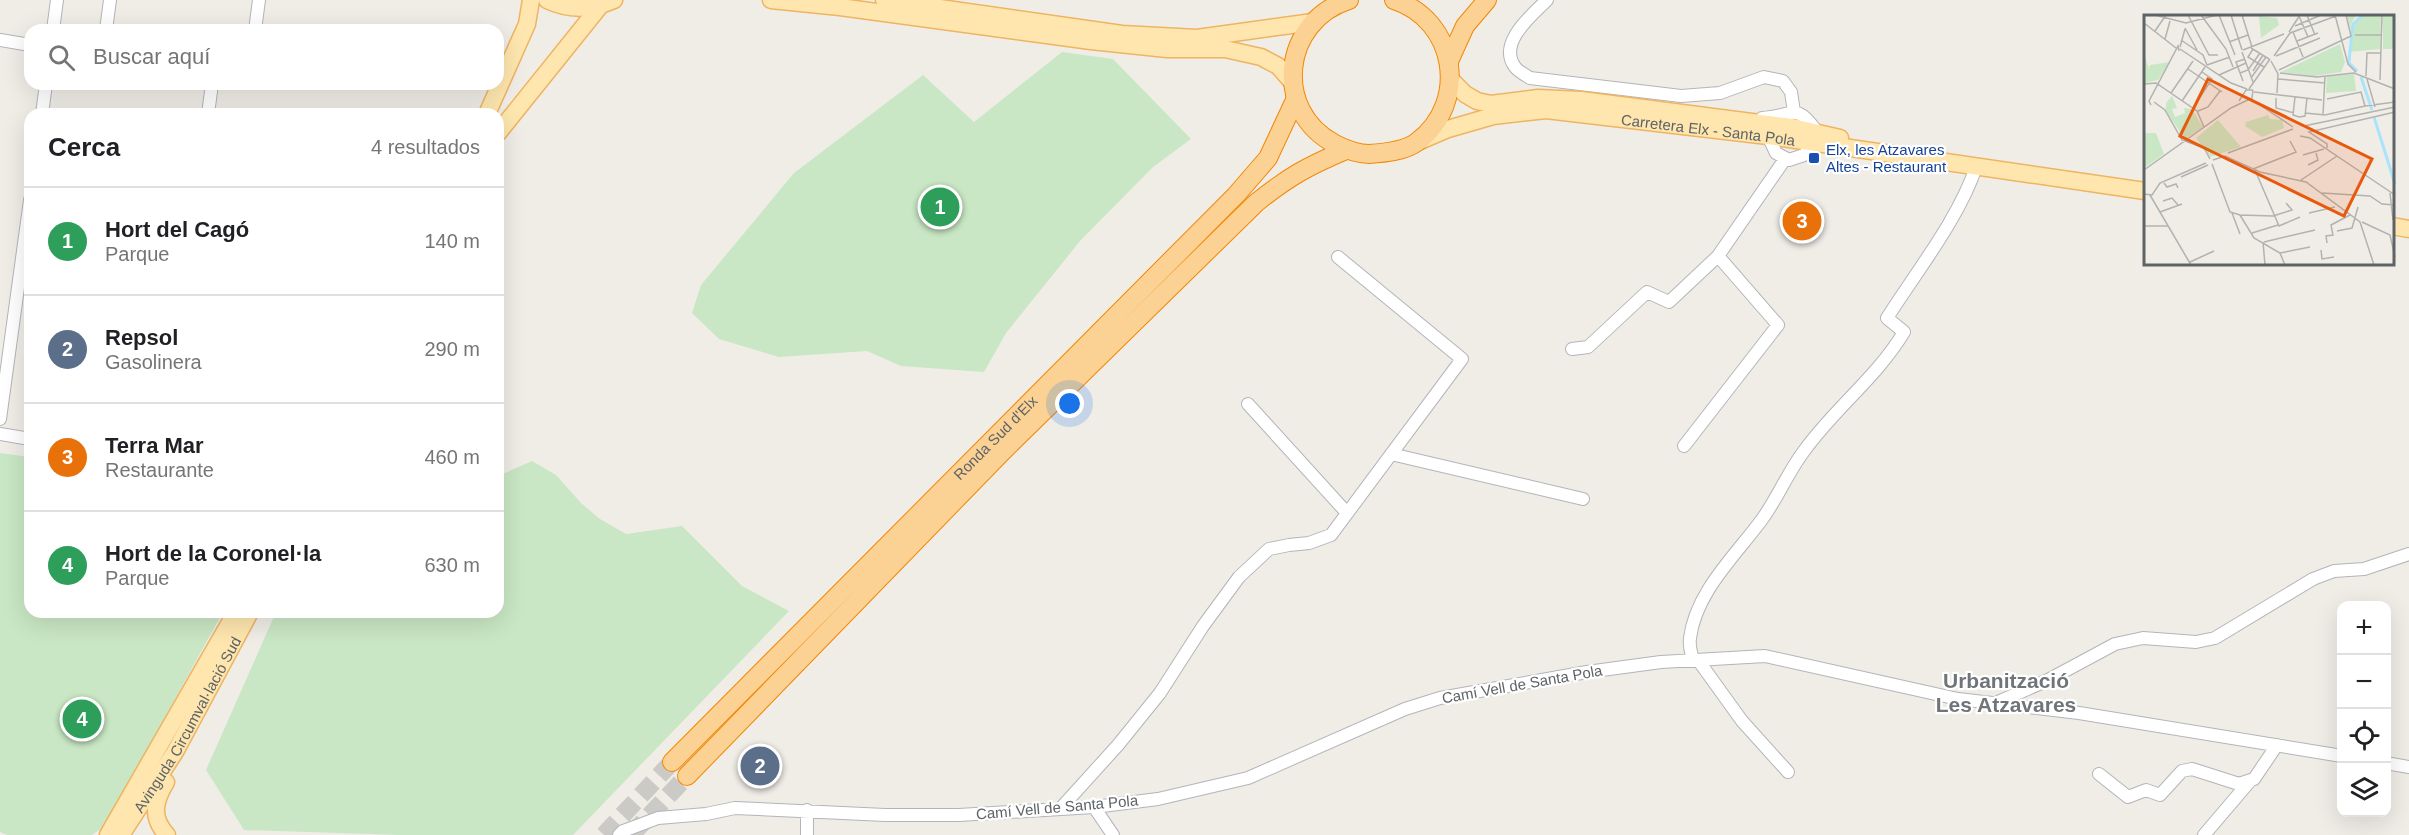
<!DOCTYPE html>
<html lang="es">
<head>
<meta charset="utf-8">
<style>
	:root { --surface:#fff; --page:#f6f6f6; --text:#202124; --muted:#757577; --line:#e0e0e0; --accent:#e63641 }
	body { margin:0; font-family:Helvetica,sans-serif; background:var(--page); color:var(--text) }
	.controls { position:absolute; right:18px; bottom:18px; display:grid; overflow:hidden; border-radius:12px; box-shadow:0 6px 24px #0002 }
	.controls button { width:54px; height:54px; display:grid; place-items:center; padding:0; border:0; border-bottom:2px solid var(--line); background:var(--surface); color:var(--text); font:30px sans-serif }
	.you { position:absolute; left:1070px; top:404px; width:21px; height:21px; margin:-15px; border:4px solid #fff; border-radius:50%; background:#1a73e8; box-shadow:0 0 0 9px #1a73e833 }
	.badge { display:grid; place-items:center; width:39px; height:39px; border-radius:50%; background:var(--accent); color:#fff; font-size:20px; font-weight:700 }
	.pin { position:absolute; translate:-50% -50%; border:3px solid #fff; box-shadow:0 2px 6px #0006 }
	.list { margin:0; padding:0; list-style:none }
	h2 { display:flex; justify-content:space-between; align-items:center; height:78px; margin:0; padding:0 24px; font-size:26px }
	h2 small { font-size:20px; font-weight:400; color:var(--muted) }
	.list li { display:grid; grid-template-columns:39px 1fr auto; gap:18px; align-items:center; box-sizing:border-box; height:108px; padding:0 24px; border-top:2px solid var(--line) }
	.list b { display:block; font-size:22px; white-space:nowrap }
	.list p { margin:0; font-size:20px; white-space:nowrap; color:var(--muted) }
	.list em { font-size:20px; font-style:normal; color:var(--muted) }
	.icon { flex:none; width:33px; height:33px; fill:none; stroke:currentColor; stroke-width:2; stroke-linecap:round; stroke-linejoin:round }
	.map { position:relative; flex:none; width:2409px; height:835px; overflow:hidden }
	.search { position:absolute; background:var(--surface); box-shadow:0 6px 24px #0002; left:24px; top:24px; width:480px; height:66px; display:flex; align-items:center; gap:15px; box-sizing:border-box; padding:0 21px; border-radius:18px; color:var(--muted); font-size:22px }
	.panel { position:absolute; background:var(--surface); box-shadow:0 6px 24px #0002; left:24px; top:108px; width:480px; height:510px; border-radius:18px }
	.map>svg:first-child { display:block }
	.green { fill:#c9e7c4 }
	.lines { fill:none; stroke-linecap:round; stroke-linejoin:round }
	.highway-tunnel { stroke:#cccac7; stroke-width:18; stroke-dasharray:18 9; stroke-linecap:butt }
	.minor-casing { stroke:#b2b5b9; stroke-width:14 }
	.major-casing { stroke:#efb461; stroke-width:19 }
	.highway-casing { stroke:#f28704; stroke-width:20 }
	.minor { stroke:#fff; stroke-width:12 }
	.major { stroke:#fee6ae; stroke-width:16 }
	.highway { stroke:#fbd293; stroke-width:18 }
	.transit-dot { fill:#1a4fb4; stroke:#fff; stroke-width:2 }
	.labels { text-anchor:middle; dominant-baseline:central; stroke-width:4.5; stroke-linejoin:round; paint-order:stroke }
	.street-label { font-size:15px; fill:#5e6367; stroke:#fff }
	.transit-label { font-size:15px; fill:#164399; stroke:#fff; text-anchor:start }
	.district-label { font-size:21px; font-weight:bold; fill:#6f7579; stroke:#fff }
	.inset-river { fill:none; stroke:#a9e4fd; stroke-width:3 }
	.inset-road { fill:none; stroke:#b2b2b0; stroke-width:1.5 }
	.view { fill:#e8590c; fill-opacity:0.15; stroke:#e8590c; stroke-width:3 }
	.inset-edge { fill:none; stroke:#5e6367; stroke-width:3 }
</style>
</head>
<body>
<div class="map">
<svg width="2409" height="835" viewBox="0 0 2409 835">
	<rect width="100%" height="100%" fill="#f0ede7"/>
	<!-- green -->
	<path class="green" d="M1062 52 1113 59 1191 139 1153 167 1080 241 1006 333 984 372 901 366 867 351 779 357 719 339 692 313 701 285 794 173 923 75 974 122Z
		M0 453 30 457V612H223L105 826 92 835H7L0 832Z
		M532 461 556 475 581 503 600 519 626 534 682 526 742 586 789 611 573 835H401L244 830 206 770 276 612H498V476Z"/>
	<g class="lines">
		<!-- highway-tunnel -->
		<path class="highway-tunnel" d="M604 835 672 762
			M631 835 687 776"/>
		<defs>
			<path id="minor" d="M1547 0C1532 15 1497 43 1515 67 1518 71 1525 75 1530 78L1681 96 1720 93 1764 77 1783 81 1791 92 1794 112
				M53 30 57 0
				M106 30 110 0
				M255 30 259 0
				M0 40 30 45
				M42 114 46 84
				M208 114 212 84
				M1762 118C1792 117 1795 100 1817 132
				M1768 136 1776 153 1789 160 1804 155 1814 143
				M1572 349 1588 347 1647 292 1669 302 1718 256 1785 159
				M1248 404 1347 513
				M0 419 30 200
				M0 434 30 439
				M1684 446 1778 325 1718 256
				M1391 454 1583 499
				M1693 660C1691 653 1689 644 1690 638 1696 591 1737 554 1763 518 1778 497 1788 472 1804 451 1834 409 1877 377 1904 332L1887 318C1917 271 1959 218 1976 167
				M1698 660 1742 721 1788 772
				M1998 702 2048 680 2115 644 2143 638 2196 642 2215 638 2313 579 2334 571 2364 569 2409 554
				M2386 763 2409 767
				M2099 774 2128 797 2146 790 2160 795 2182 771 2192 769 2239 784 2254 779 2277 745
				M1094 807 1113 835
				M1061 808 1118 745 1160 693 1203 626 1239 577 1269 549 1289 545 1309 543 1331 535 1462 359 1338 257
				M807 810V835
				M619 835 623 831 658 818 706 814 735 808 885 815H959L1094 807 1158 799 1248 778 1405 709 1440 698 1587 672 1661 662 1765 656 1958 699 2079 713 2342 756
				M2204 835 2250 781"/>
			<g id="major">
				<path d="M547 0C570 11 591 10 614 0"/>
				<path d="M771 0 840 7 1091 41 1167 49H1225L1261 57 1278 66 1293 83"/>
				<path d="M884 0 1122 34 1197 38 1313 22"/>
				<path d="M1451 80 1465 94 1477 101 1491 104 1538 98 1581 100 1792 127 1840 138"/>
				<path d="M487 114 527 24 531 0"/>
				<path d="M498 133 600 6"/>
				<path id="s1" d="M1420 141 1448 129 1493 116 1546 110 1768 136 2145 191"/>
				<path d="M2392 226 2409 229"/>
				<path d="M166 782C155 800 150 817 167 835"/>
				<path d="M108 835 236 612"/>
				<path id="s2" d="M121 835 175 752 250 612"/>
			</g>
			<g id="highway">
				<path d="M1349 0C1282 21 1272 111 1335 144 1345 149 1357 154 1369 154 1385 153 1405 151 1417 142 1470 102 1456 20 1394 0"/>
				<path d="M1449 61 1465 26 1487 0"/>
				<path id="s3" d="M672 762 1236 195 1268 158 1296 98"/>
				<path d="M687 776 1003 451 1256 203C1288 177 1308 166 1346 150"/>
			</g>
		</defs>
		<!-- minor casing -->
		<use href="#minor" class="minor-casing"/>
		<!-- major casing -->
		<use href="#major" class="major-casing"/>
		<!-- highway casing -->
		<use href="#highway" class="highway-casing"/>
		<!-- minor -->
		<use href="#minor" class="minor"/>
		<!-- major -->
		<use href="#major" class="major"/>
		<!-- highway -->
		<use href="#highway" class="highway"/>
	</g>
	<!-- markers -->
	<rect class="transit-dot" x="1808" y="152" width="12" height="12" rx="3"/>
	<g class="labels">
		<!-- street labels -->
		<g class="street-label">
			<text stroke="none"><textPath href="#s1" startOffset="294">Carretera Elx - Santa Pola</textPath></text>
			<text stroke="none"><textPath href="#s3" startOffset="458">Ronda Sud d'Elx</textPath></text>
			<text transform="translate(1522 684) rotate(-10)">Camí Vell de Santa Pola</text>
			<text stroke="none"><textPath href="#s2" startOffset="129">Avinguda Circumval·lació Sud</textPath></text>
			<text transform="translate(1057 807) rotate(-5)">Camí Vell de Santa Pola</text>
		</g>
		<!-- transit labels -->
		<g class="transit-label">
			<text x="1826" y="149">Elx, les Atzavares<tspan x="1826" dy="17">Altes - Restaurant</tspan></text>
		</g>
		<!-- district labels -->
		<g class="district-label">
			<text x="2006" y="680">Urbanització<tspan x="2006" dy="24">Les Atzavares</tspan></text>
		</g>
	</g>
	<!-- overview -->
	<g transform="translate(2144 15)">
		<rect width="250" height="250" fill="#f0ede7"/>
		<path d="M203 0H212L207 9V15L210 7 221 0H237L236 34 205 37 208 20ZM239 0H250V34H239ZM115 1 133 3 135 10 117 23ZM196 29 201 47 197 57 170 61 137 57ZM0 38 5 54 6 50 26 47 14 65 0 68ZM210 59 212 76 182 78 183 61ZM28 81 33 93 28 94 31 102 41 98 40 93 48 94 59 112 41 124 22 96V88ZM124 100 126 104 138 105 140 113 118 122 101 111 102 107ZM74 105 97 132 66 142 52 123ZM0 118H12L20 139 0 153Z" fill="#c9e7c4"/>
		<path class="inset-river" d="M213 56 205 48 206 36 209 9 219 0M217 62 228 95M230 102 251 169"/>
		<path class="inset-road" d="M11 0 42 8 73 0M44 0 65 40H74M57 0 82 34 89 52M75 0 91 40M87 0 98 35M98 0 108 32M116 0H148M163 0 171 20M191 0 204 49 212 57M155 1 164 22M0 8 32 33M151 11 177 0M41 13 53 35M11 16 22 0M145 17 156 0M149 17 159 42M146 18 192 1M211 20H238M21 24 26 6M37 25 59 40 63 50M153 26 174 18M85 27 104 20M36 32 41 14M107 33 125 44M36 34 87 68 103 74M109 34 104 42 120 52M99 35 140 19M98 37 109 67M130 41 146 18M132 41 176 23M127 46 134 59 133 78M63 50 86 42M44 54 78 77M135 55 207 21 202 0M109 56 119 40M96 58 104 55 116 38M136 58 173 62 210 58 251 74M75 60 102 48M222 61 223 38H237M107 63 122 42M134 64 181 68M223 64 231 92M236 65 238 0M99 66 92 47 101 44M0 69 12 68 53 96 60 112M105 74 126 44M110 77 178 85M27 78 49 46M151 82 149 100 155 102M132 83V93L150 98M107 84 149 112M183 84 217 77 221 91M38 86 61 52M95 86 102 75H109M10 87 21 95 38 125 60 133 66 144M7 90 5 86 34 31 35 36M221 91 251 87M49 93 68 64 58 57M54 96 64 92 76 76M161 98 181 100 221 91M179 100 181 61M155 102 161 101 163 83M160 111 251 92M156 121 166 123 251 180M183 133V129L165 117 251 97M84 138 149 114M159 140 180 134M69 145 81 141 116 157 162 167 216 207 230 250M68 149 86 197 96 200 110 223 136 238 141 250M164 150 174 145 172 138M109 154 152 137 146 126M0 155 87 93 108 83 109 75M111 155 135 211 156 202M37 162 64 150M157 165 193 141M20 168 23 172 32 169 34 173M178 178 226 181 238 189 251 190M246 178 249 205M0 179 8 180 16 168 62 148M6 180 47 250M19 186 28 183 34 190M16 197 38 189M88 198 96 219M165 198 191 192M96 200 129 201 148 195 142 188M218 207 246 220 251 242M0 211H24M193 216 208 213 214 192M108 218 134 210M119 227 121 250M120 227 171 215M183 228 182 221 189 220 187 210 206 200M177 235 178 244 190 242M136 238 166 232M46 247 70 236"/>
		<path class="view" d="M64 64 228 144 200 201 36 121Z"/>
		<rect width="250" height="250" class="inset-edge"/>
	</g>
</svg>
<div class="controls">
<button>+</button>
<button>−</button>
<button><svg class="icon" aria-label="locate" viewBox="0 0 24 24"><circle cx="12" cy="12" r="6"/><path d="M12 2v4M12 18v4M2 12h4M18 12h4"/></svg></button>
<button><svg class="icon" aria-label="layers" viewBox="0 0 24 24"><path d="M12 4l9 5-9 5-9-5zM3 14l9 5 9-5"/></svg></button>
</div>
<div class="you"></div>
<div class="pin badge" style="left:940px;top:207px;background:#2e9e5b">1</div>
<div class="pin badge" style="left:760px;top:766px;background:#5c6f8a">2</div>
<div class="pin badge" style="left:1802px;top:221px;background:#e8710a">3</div>
<div class="pin badge" style="left:82px;top:719px;background:#2e9e5b">4</div>
<div class="search"><svg class="icon" aria-label="search" viewBox="0 0 24 24"><circle cx="10" cy="10" r="6"/><path d="M15 15l6 6"/></svg>Buscar aquí</div>
<section class="panel">
<h2>Cerca<small>4 resultados</small></h2>
<ul class="list">
<li><span class="badge" style="background:#2e9e5b">1</span><div><b>Hort del Cagó</b><p>Parque</p></div><em>140 m</em></li>
<li><span class="badge" style="background:#5c6f8a">2</span><div><b>Repsol</b><p>Gasolinera</p></div><em>290 m</em></li>
<li><span class="badge" style="background:#e8710a">3</span><div><b>Terra Mar</b><p>Restaurante</p></div><em>460 m</em></li>
<li><span class="badge" style="background:#2e9e5b">4</span><div><b>Hort de la Coronel·la</b><p>Parque</p></div><em>630 m</em></li>
</ul>
</section>
</div>
</body>
</html>
